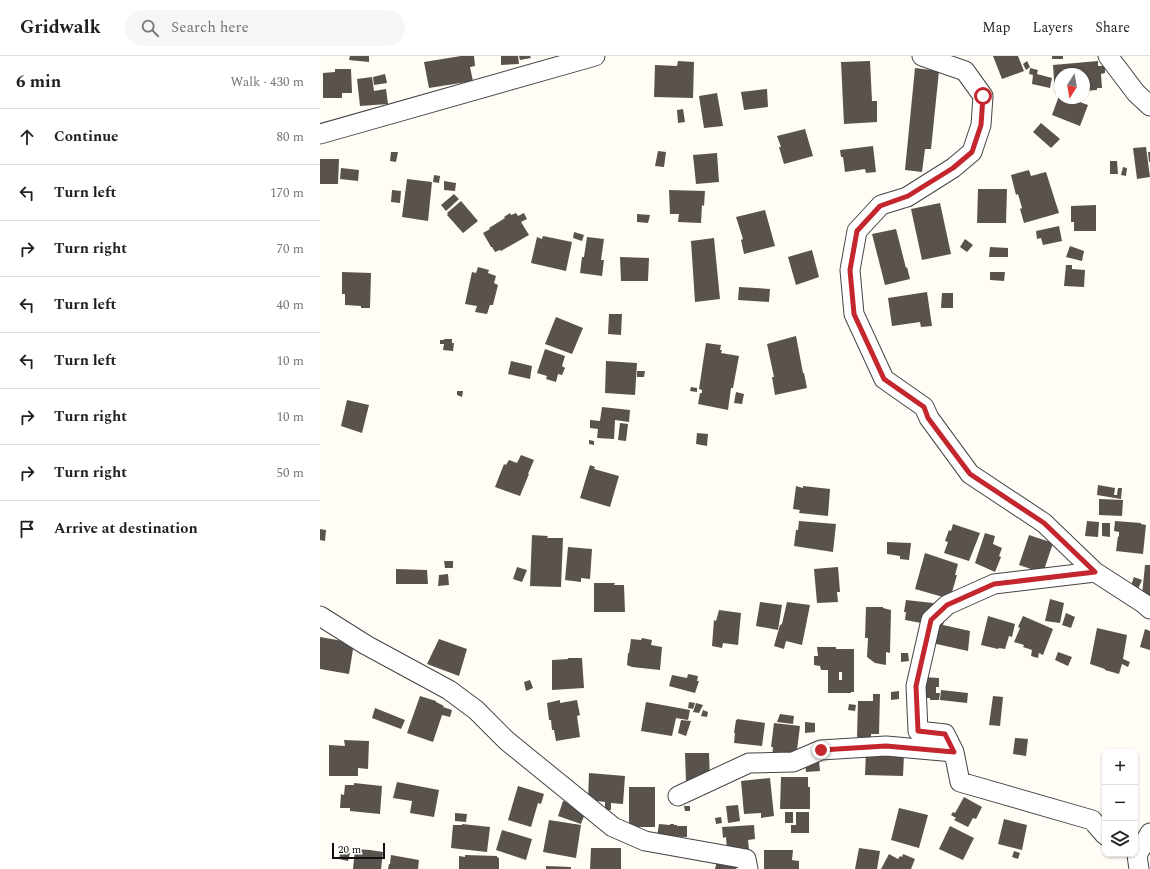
<!DOCTYPE html>
<html lang="en">
<head>
<meta charset="utf-8">
<style>
	:root { --surface:#fff; --page:#f6f6f6; --text:#222; --muted:#767676; --line:#e0e0e0 }
	body { margin:0; font-family:Spectral,serif; background:var(--page); color:var(--text) }
	.controls { position:absolute; right:12px; bottom:12px; display:grid; overflow:hidden; border-radius:8px; box-shadow:0 1px 3px #0004 }
	.controls button { width:36px; height:36px; display:grid; place-items:center; padding:0; border:0; border-bottom:1px solid var(--line); background:var(--surface); color:var(--text); font:20px sans-serif }
	.compass { position:absolute; left:734px; top:12px; width:36px; height:36px; border-radius:50%; background:var(--surface); box-shadow:0 1px 3px #0004; rotate:191deg }
	.scale { position:absolute; left:12px; bottom:10px; width:53px; box-sizing:border-box; padding-left:4px; border:2px solid #111; border-top:0; font-size:11px; line-height:14px; white-space:nowrap; color:#111; -webkit-text-stroke:3px #fff; paint-order:stroke }
	.stop { position:absolute; width:12px; height:12px; margin:-9px; border:3px solid #c4262e; border-radius:50%; background:#fff }
	.stop.end { background:#c4262e; border-color:#fff; box-shadow:0 1px 4px #0008 }
	.list { margin:0; padding:0; list-style:none }
	h2 { display:flex; justify-content:space-between; align-items:center; height:52px; margin:0; padding:0 16px; font-size:17px }
	h2 small { font-size:13px; font-weight:400; color:var(--muted) }
	.list li { display:grid; grid-template-columns:26px 1fr auto; gap:12px; align-items:center; box-sizing:border-box; height:56px; padding:0 16px; border-top:1px solid var(--line) }
	.list b { display:block; font-size:15px; white-space:nowrap }
	.list em { font-size:13px; font-style:normal; color:var(--muted) }
	.icon { flex:none; width:22px; height:22px; fill:none; stroke:currentColor; stroke-width:2; stroke-linecap:round; stroke-linejoin:round }
	.map { position:relative; flex:none; width:830px; height:813px; overflow:hidden }
	header { display:flex; align-items:center; gap:24px; box-sizing:border-box; height:56px; padding:0 20px; background:var(--surface); border-bottom:1px solid var(--line) }
	header strong { font-size:19px }
	nav { display:flex; gap:22px; margin-inline-start:auto; font-size:14px }
	.search { width:280px; height:36px; background:var(--page); display:flex; align-items:center; gap:10px; box-sizing:border-box; padding:0 14px; border-radius:22px; color:var(--muted); font-size:15px }
	main { display:flex }
	aside { flex:1; background:var(--surface) }
	.map>svg:first-child { display:block }
	.building { fill:#5a524d; fill-rule:evenodd }
	.lines { fill:none; stroke-linecap:round; stroke-linejoin:round }
	.minor-casing { stroke:#444; stroke-width:21 }
	.minor { stroke:#fff; stroke-width:19 }
	.route { stroke:#c4262e; stroke-width:5 }
</style>
</head>
<body>
<header>
<strong>Gridwalk</strong>
<div class="search"><svg class="icon" aria-label="search" viewBox="0 0 24 24"><circle cx="10" cy="10" r="6"/><path d="M15 15l6 6"/></svg>Search here</div>
<nav><a>Map</a><a>Layers</a><a>Share</a></nav>
</header>
<main>
<aside>
<h2>6 min<small>Walk · 430 m</small></h2>
<ul class="list">
<li><svg class="icon" aria-label="ahead" viewBox="0 0 24 24"><path d="M12 20V5M6 11l6-6 6 6"/></svg><div><b>Continue</b></div><em>80 m</em></li>
<li><svg class="icon" aria-label="left" viewBox="0 0 24 24"><path d="M17 20v-9H6M10 6l-5 5 5 5"/></svg><div><b>Turn left</b></div><em>170 m</em></li>
<li><svg class="icon" aria-label="right" viewBox="0 0 24 24"><path d="M7 20v-9h11M14 6l5 5-5 5"/></svg><div><b>Turn right</b></div><em>70 m</em></li>
<li><svg class="icon" aria-label="left" viewBox="0 0 24 24"><path d="M17 20v-9H6M10 6l-5 5 5 5"/></svg><div><b>Turn left</b></div><em>40 m</em></li>
<li><svg class="icon" aria-label="left" viewBox="0 0 24 24"><path d="M17 20v-9H6M10 6l-5 5 5 5"/></svg><div><b>Turn left</b></div><em>10 m</em></li>
<li><svg class="icon" aria-label="right" viewBox="0 0 24 24"><path d="M7 20v-9h11M14 6l5 5-5 5"/></svg><div><b>Turn right</b></div><em>10 m</em></li>
<li><svg class="icon" aria-label="right" viewBox="0 0 24 24"><path d="M7 20v-9h11M14 6l5 5-5 5"/></svg><div><b>Turn right</b></div><em>50 m</em></li>
<li><svg class="icon" aria-label="arrive" viewBox="0 0 24 24"><path d="M6 21V4h12l-3 4 3 4H6"/></svg><div><b>Arrive at destination</b></div></li>
</ul>
</aside>
<div class="map">
<svg width="830" height="813" viewBox="0 0 830 813">
	<rect width="100%" height="100%" fill="#fffdf5"/>
	<!-- building -->
	<path class="building" d="M30 0H49V6L29 4Z
		M141 0H154L155 10 150 11 153 25 109 32 104 6Z
		M181 0H198L199 8 181 9Z
		M199 0H210L211 2 200 4Z
		M673 0H698L704 15 682 23Z
		M732 0H743V3H732Z
		M358 5 374 6 373 42 334 41 335 9 357 10Z
		M550 5 552 45H557V66L524 68 521 6Z
		M707 5 710 11 706 14 703 8Z
		M778 5V10H785V17L781 18 782 32H777V34L764 35V18H740V37H735L733 9Z
		M595 12 619 15 611 93H605L602 116 585 114Z
		M710 12 718 14 717 18 732 22 730 32 712 28 713 19 709 18Z
		M15 13H31L32 37H22V42H3V17L15 16Z
		M65 18 67 27 54 29 53 21Z
		M52 21 54 35 66 33 68 48 40 50 37 23Z
		M447 33 448 51 424 54 421 36Z
		M397 37 403 70 384 72 379 40Z
		M740 37V42H749L768 49 760 70 732 59Z
		M363 53 365 66 358 67 357 54Z
		M721 67 740 83 731 92 713 76Z
		M485 73 493 100 464 108 459 91H461L457 80Z
		M553 90 556 116 546 117 545 113 525 116 523 101H521L520 94Z
		M826 91 830 121 817 123 813 92Z
		M338 95 346 96 344 111 335 110Z
		M71 96H78L76 106 70 105Z
		M828 96H830V106H829Z
		M397 97 399 126 376 128 373 99Z
		M0 103H19L18 128H0Z
		M790 105H797L798 118H790Z
		M803 111 807 112 806 120 801 119Z
		M21 112 39 114 38 125 20 123Z
		M709 114 711 120 726 116 739 157 704 167 700 153 702 152 698 138 696 139 691 119Z
		M114 119 120 120 119 127 113 126Z
		M87 123 112 126 108 165 82 161Z
		M124 125 136 127 135 135 124 134Z
		M658 133H687L686 167H657Z
		M72 134 81 135 80 147 71 146Z
		M349 134 385 135 384 150 382 149 381 167 358 166 359 158H350Z
		M134 138 139 143 126 155 121 149Z
		M141 145 158 165 143 177 127 159 128 158 127 157Z
		M620 147 631 198 602 204 591 153Z
		M776 149V175H754V166H751V150Z
		M445 154 455 190 424 198 421 184 423 183 416 161Z
		M190 157 191 159 196 157 198 160 204 157 207 163 201 166 209 179 181 195 180 194 175 196 172 191H171L163 177 170 173 169 172 185 162 184 161Z
		M317 158 330 159 328 167 317 166Z
		M739 170 742 185 723 189 721 182 717 183 716 175Z
		M576 173 586 212 587 211 590 223 565 229 552 178Z
		M254 176 264 179 262 185 253 182Z
		M223 180 252 186 246 215 211 207 217 181 222 183Z
		M267 181 284 183 281 204H284L282 220 260 217 262 201H264Z
		M394 182 400 243 375 246 371 185Z
		M645 183 653 189 647 196 640 191Z
		M750 190 764 195 762 205 746 201Z
		M670 191 688 192V201H669Z
		M492 194 499 221 476 229 468 201Z
		M300 201 329 202 328 225H301Z
		M746 209H752V213L765 214 764 231 744 230Z
		M158 211 169 214 168 217 176 220 174 227 178 229 173 249H170L167 258 155 256 157 250 145 248 152 216 156 217Z
		M22 216 51 217 50 252H41V250L25 249V238H22Z
		M670 216H685L684 225 670 224Z
		M419 231 450 233 449 246 418 244Z
		M607 236 612 270 601 271 600 266 572 270 568 242Z
		M622 237H633V252H621Z
		M289 258H302L301 279 288 278Z
		M236 261 263 272 252 298 225 288Z
		M476 280 483 317H484L487 332 455 339 452 321H454L447 288Z
		M124 283H132V287H134L133 295 123 294 124 288H120V284H124Z
		M386 287 401 289 400 294H402L401 297 419 300 413 332H411L408 354 378 348 380 337H382V334L379 333Z
		M225 293 245 300 242 310 245 312 242 319 238 318 236 326 226 323 227 320 217 317Z
		M191 305 212 310 210 323 188 318Z
		M286 305 317 307 315 339 285 337Z
		M317 315H325L324 321H317Z
		M371 331 377 332V336L370 335Z
		M137 335H143L142 341 137 339Z
		M416 336 424 338 422 348 414 347Z
		M27 344 49 349 42 377 21 370Z
		M282 351 310 354 309 366 295 364 294 383 277 382 278 373 270 372V364L280 365Z
		M300 367 308 368 306 385 298 384Z
		M377 377 388 378 387 390 376 388Z
		M269 384 274 385V389L269 388Z
		M201 399 214 404 208 418H209L200 440 175 431 184 408 186 409 189 404 197 407Z
		M270 409 275 411 274 413 299 420 290 451 260 442Z
		M778 429 795 432 794 439H797L798 432H802L801 443 777 439Z
		M476 430 483 432V430L510 433 508 460 479 457 480 454 473 453Z
		M779 443 803 444 802 460 779 459Z
		M479 465 516 468 513 496 474 490 476 474H478Z
		M767 465 779 466 778 481 765 480Z
		M795 465 821 467V468L826 469 823 498 796 495 798 480 799 481V476L794 475Z
		M782 467H790V481L782 480Z
		M633 468 660 477 649 505 624 497 628 486 625 485 629 474 631 475Z
		M0 473 6 474 5 485 0 484Z
		M665 477 675 480 673 488 682 492 679 500 681 501 675 516 655 507Z
		M212 479 228 480 227 482H243L241 531 210 530Z
		M709 479 733 487 723 517 699 509Z
		M567 486 591 487 589 504 580 503V500L567 498Z
		M248 491 272 493 270 523 261 522V526L245 524Z
		M605 497 638 508 635 519H637L630 543 595 533Z
		M124 505H133V512H125Z
		M825 509H830V540L822 539Z
		M197 511 207 514 202 526 193 523Z
		M518 511 520 536H517L518 546 497 547 494 513Z
		M76 513 107 514 108 528H76Z
		M128 518 129 529 118 530 119 519Z
		M814 521 822 524 817 535 810 532Z
		M274 527H295L294 529H304L305 556H274Z
		M730 543 744 547 740 567 725 565Z
		M586 544 613 547 611 560 607 568 585 564 586 556H584Z
		M440 546 462 549 458 574 436 570Z
		M467 546 490 549 482 589 466 585 464 593 454 590 460 569 462 568Z
		M546 551H563V552L571 554 570 597 566 596V609L555 607 547 601 548 582H545Z
		M399 554 421 557 418 589 403 587 402 592 392 590 394 564 396 565Z
		M746 557 755 561 751 572 742 569Z
		M619 560 625 561 623 569 650 575 648 595 612 587Z
		M668 560 695 568 692 581 689 580 685 593 679 592 678 593 661 589Z
		M703 560 733 573 723 599 719 597 718 602 711 600 712 594 703 591 704 589 694 586 700 572 698 571Z
		M777 572 807 579 803 603 810 606 808 611 802 608 799 618 785 614V613L770 608Z
		M825 573 830 575V594L820 591Z
		M0 581 34 587 29 618 0 613Z
		M322 582 332 584 331 589 342 591 340 614 312 611 307 609 308 597H309L311 583 321 584Z
		M119 583 147 593 139 620 107 608Z
		M497 591H516V593H534V636H531V637H508V614H501L500 610 494 609V600H498ZM519 616H522V624H519Z
		M738 596 752 601 748 610 735 604Z
		M581 597H588L589 605 581 606Z
		M248 602H262L264 632 232 634V604L248 603Z
		M368 618 378 620 377 625H379L375 637 349 630 352 619 367 622Z
		M603 621 619 622V631H616V637H620L619 644H610V642H604Z
		M210 624 213 632 206 635 204 626Z
		M621 634 648 637 647 647 620 644Z
		M579 635V643L571 644V636Z
		M553 638H560L559 678H551V681H537L538 645H553Z
		M100 640 116 645V646L124 650 123 651 132 654 130 661 122 659 113 686 87 677Z
		M673 640 683 641 680 670 669 669Z
		M240 644V647L257 644 260 659 257 660 260 681 236 685 234 674H232L231 664H229L227 647Z
		M326 646 370 654 368 664 356 662 352 680 321 675Z
		M369 646 375 647 373 653 368 652Z
		M376 647 383 649 379 657 373 656Z
		M529 648 536 649 535 655 528 654Z
		M55 652 85 664 81 673 52 662Z
		M383 654 388 656 387 661 381 660Z
		M460 658 474 660 473 668 457 666Z
		M417 663 445 667 442 690 414 687 415 677H414L416 664H417Z
		M361 664 371 665 366 680 358 677Z
		M485 666 495 667V676L485 677Z
		M454 667 480 670 476 702 452 701 453 691H451Z
		M695 682 708 683 706 700 693 698Z
		M24 684 49 685 48 713 38 712V720H9V689L25 690Z
		M546 696 584 699 583 720 545 719Z
		M365 697H389L390 725 366 726Z
		M499 705 500 715 486 716 485 707Z
		M269 717 305 720 303 748 291 747V754H285V746L268 744Z
		M461 721H488V731H490V753H460Z
		M450 722 454 760 441 762V757L424 758 421 725Z
		M77 726 119 734 114 761 90 757 92 745 73 742Z
		M34 727 62 730 60 758 30 755V752H20L21 738 24 739 25 729H34Z
		M198 730 224 738 221 748 218 747 211 771 188 764Z
		M309 731H335V771H309Z
		M644 741 662 751 656 763 653 762 648 771 634 764 636 762 631 759 633 756 635 757Z
		M243 745 256 749 266 755 261 768 238 760Z
		M418 749 420 765 408 767 406 750Z
		M364 750H370V755H365Z
		M579 752 608 759 599 792 571 784Z
		M465 756H473V767H465Z
		M476 756H489V777H471V769H476Z
		M135 757 147 758 146 766 135 765Z
		M401 761 402 767 396 768 395 762Z
		M684 763 707 769 702 794 678 788Z
		M229 764 261 769 256 802 223 796Z
		M142 768 170 771 167 796 131 792 133 769H142Z
		M339 768 350 769V768H354V769H357V770H367V781L337 780Z
		M434 769 435 783 428 784 429 794 407 795 406 781 403 782 402 771Z
		M630 770 654 782 643 804 619 793Z
		M182 774 212 783 206 804 176 794Z
		M271 792H301V813H270Z
		M539 792 560 795 557 813H535Z
		M35 793 50 794 63 796 61 813H33Z
		M444 794H473L472 804 479 805V813H444Z
		M21 795 30 797 28 805 19 803Z
		M694 795 700 797 698 803 692 801Z
		M569 798 578 803 580 800 582 801 583 798 595 803 591 813H561Z
		M71 799 99 804 98 813H68L69 808H70Z
		M145 799 177 800V801L179 802V813H139V800L145 801Z
		M398 801 418 805 416 813H395Z
		M226 810 251 811V813H226Z"/>
	<g class="lines">
		<defs>
			<path id="minor" d="M602 0 645 15 663 40 661 69 652 96 633 112 587 141 561 149 537 175 530 214 534 258 564 323 604 351 609 362 650 418 724 467 775 516 823 547 830 553
				M788 0 816 37 830 50
				M0 78 275 0
				M775 516 674 528 627 549 611 564 596 630 598 675 625 678 634 696 640 726 772 764 785 779
				M0 560 46 589 129 634 156 654 187 685 293 771 325 785 426 803 428 813
				M358 740 429 707 473 706 501 694 566 690 634 696
				M819 813 817 799 830 777"/>
		</defs>
		<!-- minor casing -->
		<use href="#minor" class="minor-casing"/>
		<!-- minor -->
		<use href="#minor" class="minor"/>
	</g>
	<g class="lines">
		<!-- route -->
		<path class="route" d="M501 694 566 690 634 696 625 678 598 675 596 630 611 564 627 549 674 528 775 516 724 467 650 418 608 362 604 351 564 323 534 258 530 214 537 175 560 150 588 140 633 112 652 96 661 69 663 40"/>
	</g>
</svg>
<div class="controls">
<button>+</button>
<button>−</button>
<button><svg class="icon" aria-label="layers" viewBox="0 0 24 24"><path d="M12 4l9 5-9 5-9-5zM3 14l9 5 9-5"/></svg></button>
</div>
<svg class="compass" viewBox="-18 -18 36 36"><path d="M0-13l5 13h-10z" fill="#e53935"/><path d="M0 13l5-13h-10z" fill="#767676"/></svg>
<div class="scale">20 m</div>
<div class="stop" style="left:663px;top:40px"></div>
<div class="stop end" style="left:501px;top:694px"></div>
</div>
</main>
</body>
</html>
